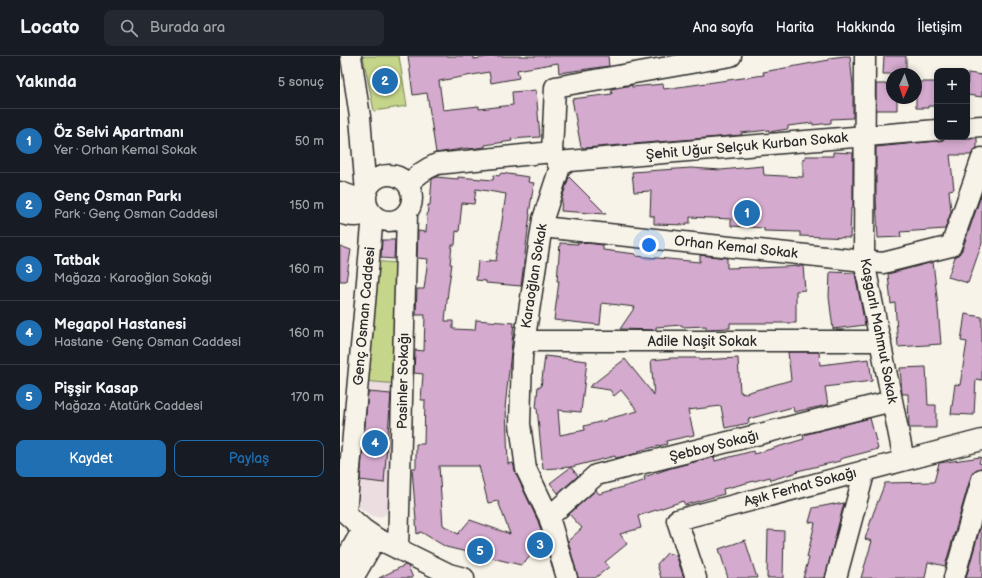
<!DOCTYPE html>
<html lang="tr">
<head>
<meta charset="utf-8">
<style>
	:root { --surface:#171b24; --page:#242831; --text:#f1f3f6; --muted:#9ea1a6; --line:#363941; --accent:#1f6fb2 }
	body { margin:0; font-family:"Balsamiq Sans",sans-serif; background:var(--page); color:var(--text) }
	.controls { position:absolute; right:12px; top:12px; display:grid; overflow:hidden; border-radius:8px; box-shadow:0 2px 6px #0003 }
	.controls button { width:36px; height:36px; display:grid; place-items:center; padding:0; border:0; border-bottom:1px solid var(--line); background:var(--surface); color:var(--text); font:20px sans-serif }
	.compass { position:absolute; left:546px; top:12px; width:36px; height:36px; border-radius:50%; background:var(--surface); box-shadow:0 2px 6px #0003; rotate:183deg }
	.you { position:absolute; left:309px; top:189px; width:14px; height:14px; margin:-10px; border:3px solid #fff; border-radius:50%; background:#1a73e8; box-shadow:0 0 0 6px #1a73e833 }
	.badge { display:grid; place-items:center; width:26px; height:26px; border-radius:50%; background:var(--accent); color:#fff; font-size:13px; font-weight:700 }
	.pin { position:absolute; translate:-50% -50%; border:2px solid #fff; box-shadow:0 1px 4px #0006 }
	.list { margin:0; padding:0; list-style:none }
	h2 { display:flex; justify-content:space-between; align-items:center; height:52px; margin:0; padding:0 16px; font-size:17px }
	h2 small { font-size:13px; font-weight:400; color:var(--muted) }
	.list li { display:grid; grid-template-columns:26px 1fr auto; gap:12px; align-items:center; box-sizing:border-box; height:64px; padding:0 16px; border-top:1px solid var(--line) }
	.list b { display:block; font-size:15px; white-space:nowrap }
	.list p { margin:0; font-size:13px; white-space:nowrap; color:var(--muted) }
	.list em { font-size:13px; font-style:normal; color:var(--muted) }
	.actions { display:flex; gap:8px; padding:12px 16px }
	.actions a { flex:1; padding:9px 0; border:1px solid var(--accent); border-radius:8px; text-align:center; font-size:14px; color:var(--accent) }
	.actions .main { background:var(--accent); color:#fff }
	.icon { flex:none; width:22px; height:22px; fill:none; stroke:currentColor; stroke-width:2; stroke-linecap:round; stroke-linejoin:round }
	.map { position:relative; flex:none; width:642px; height:522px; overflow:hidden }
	header { display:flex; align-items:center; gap:24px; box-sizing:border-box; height:56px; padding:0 20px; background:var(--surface); border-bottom:1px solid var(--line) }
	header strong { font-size:19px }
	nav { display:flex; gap:22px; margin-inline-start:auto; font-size:14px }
	.search { width:280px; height:36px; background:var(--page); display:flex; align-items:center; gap:10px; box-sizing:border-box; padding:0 14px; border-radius:8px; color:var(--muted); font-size:15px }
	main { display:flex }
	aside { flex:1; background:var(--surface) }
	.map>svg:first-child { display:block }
	.built { fill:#ecdde0 }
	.green { fill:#c5d589; stroke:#78805a }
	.building { fill:#d4aace; stroke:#2b2b2b; fill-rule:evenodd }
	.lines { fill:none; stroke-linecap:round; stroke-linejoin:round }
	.minor-casing { stroke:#2b2b2b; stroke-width:23 }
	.minor { stroke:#f7f3e8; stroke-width:20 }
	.labels { text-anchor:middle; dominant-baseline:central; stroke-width:3; stroke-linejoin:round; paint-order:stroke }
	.street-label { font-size:14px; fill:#2b2b2b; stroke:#f7f3e8 }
</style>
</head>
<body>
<header>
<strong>Locato</strong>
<div class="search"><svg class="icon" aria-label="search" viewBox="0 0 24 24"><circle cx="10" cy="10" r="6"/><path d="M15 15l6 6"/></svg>Burada ara</div>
<nav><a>Ana sayfa</a><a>Harita</a><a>Hakkında</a><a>İletişim</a></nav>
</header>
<main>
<aside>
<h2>Yakında<small>5 sonuç</small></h2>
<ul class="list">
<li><span class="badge">1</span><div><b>Öz Selvi Apartmanı</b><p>Yer · Orhan Kemal Sokak</p></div><em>50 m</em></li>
<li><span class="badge">2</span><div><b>Genç Osman Parkı</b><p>Park · Genç Osman Caddesi</p></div><em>150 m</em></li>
<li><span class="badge">3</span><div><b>Tatbak</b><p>Mağaza · Karaoğlan Sokağı</p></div><em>160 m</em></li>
<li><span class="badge">4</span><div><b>Megapol Hastanesi</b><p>Hastane · Genç Osman Caddesi</p></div><em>160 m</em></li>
<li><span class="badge">5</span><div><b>Pişşir Kasap</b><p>Mağaza · Atatürk Caddesi</p></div><em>170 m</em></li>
</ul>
<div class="actions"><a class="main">Kaydet</a><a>Paylaş</a></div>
</aside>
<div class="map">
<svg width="642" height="522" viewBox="0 0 642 522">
	<rect width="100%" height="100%" fill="#f7f3e8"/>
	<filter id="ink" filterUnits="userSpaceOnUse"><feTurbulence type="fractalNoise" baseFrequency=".025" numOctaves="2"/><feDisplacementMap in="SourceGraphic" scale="8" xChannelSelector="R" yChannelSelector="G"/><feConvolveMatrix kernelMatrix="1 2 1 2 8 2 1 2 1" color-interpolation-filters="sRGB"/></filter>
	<g filter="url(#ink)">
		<!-- built -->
		<path class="built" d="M22 325 59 328 48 455 45 459 40 461H35L29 458 13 447Z"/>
		<!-- green -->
		<path class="green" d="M23 0H59L67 50 34 55Z
			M35 205 56 207 59 328 22 325Z"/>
		<!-- building -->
		<path class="building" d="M68 0H134V3L155 0H268L269 10 219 17 218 7 177 14 179 22 151 27 149 16 99 25 103 54 139 50V53L173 49 172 36 196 34 200 81 171 83 172 85 145 89V91L129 93 128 92 96 97 87 37 73 39Z
			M504 0H510L513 30V62L491 63V67L473 69V67L448 70V73L429 76V74L401 77 402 79 245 92 241 91 232 43 272 38 271 33 292 29V31L323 28 324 33 424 19 423 16 489 4V2Z
			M544 0H566V18H543Z
			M628 17 642 19V41L627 39Z
			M576 26H597V50H588V52H576Z
			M536 28H552V42H557V54H536Z
			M606 81 637 82V92L634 94 631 99H610L614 133 609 134 611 156 605 173 560 176 561 181 538 182 536 142V91L598 85 603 84Z
			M493 96 513 97V152H511L510 182 460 180V176L424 175V172L391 170V163L350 161V167H346V169L314 168V160H310L311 135 294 136 292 116 351 112 381 114 423 110 424 119 463 121V103H465V100H493Z
			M161 117 189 121 188 126 194 127 189 158H190L181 230 146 227V225L136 224 138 205 149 206V204L156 205 166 138 136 133 134 148 122 147 119 176 116 175 115 189H112L110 208H112L108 235 105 265H113V273L135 274 136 264 174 267 165 352H166L168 408 173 407 176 418 198 465 204 484 186 505 181 509 106 491 81 476 77 478 72 412H76V388H84L85 344H81L83 318 74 317 75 294 84 295 85 259H76L77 233H84L88 203 77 202 78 175 86 176 88 149H90L92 123 96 121 118 123V121L153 124 154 119 159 120ZM99 410H139L148 447 158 445 170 478 130 464 118 478 103 469Z
			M229 121 266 158 221 155 222 142Z
			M642 137V187L628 227 608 221 615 201 619 198 622 194Z
			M42 184H55L54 203 41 202Z
			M238 186 263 189V194L296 198V200L360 206V199L387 202V212L418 211V212L463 210 465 234 456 235V267H390V272L366 273V270L342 271V269L316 271V274L280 273 295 251 262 247 260 269 214 264 219 225H217L220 187 238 188Z
			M0 190 11 194 6 225H0Z
			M593 206 597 241 601 288 558 291 555 247 551 248 548 218Z
			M490 216 515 217 525 269 493 273 489 241Z
			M625 258 642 261V324L636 323 634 359 611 358 615 328 620 329 627 286 621 285Z
			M448 296H479L480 309 529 303 532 325 485 331 488 349 454 356 453 351 408 363 409 367 385 372 381 350 348 354 354 379 326 385 327 388 298 395 299 397 276 402 275 400 231 411 238 420 218 437 210 427 231 411 203 413 197 352H196L198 330 201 331 205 300 247 305 241 356 218 354 220 379 245 374 244 370 267 364V363L298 355 281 334 274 340 270 334 249 331 285 303 314 339 311 304 332 302H360V304L398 302 400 336H402V338L451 324Z
			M586 311 588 349H596V372H569L568 338H562L560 312Z
			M28 336 51 338 44 427 20 424Z
			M530 362 538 393 500 403V405L457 415 458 416 431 424 430 421 383 433 384 438 345 449 343 445 298 460 301 472 280 478 287 488 265 506 269 511 255 522H238L228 485 242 472 229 458 256 434 259 438 300 426 305 424 304 421 331 412 374 401 375 405 413 395 414 398 464 383 463 379Z
			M641 401 639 407 642 408V412L634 415 631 420 605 510 588 506 585 522H521L532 485 525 483 533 458 545 427 594 426 599 407Z
			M504 447 485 522H463L469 502 467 501 475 467 469 466 473 452 494 448 493 449Z
			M642 465V522H626Z
			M428 474 444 475 443 522H427Z
			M405 484 417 522H388L379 493Z
			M327 497 336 499 344 522H321L317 508Z
			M65 509 68 510 73 522H39Z"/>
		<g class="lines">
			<defs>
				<path id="minor" d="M11 0 20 61 26 137
					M525 0 524 205 564 404
					M627 71 642 70
					M217 106 597 74
					M26 142a23 23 0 1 1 46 0a23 23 0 1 1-46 0Z
					M68 129C76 119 85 113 97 108L212 96
					M0 136 25 145
					M0 157C12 162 20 160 31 157
					M202 171 543 207 611 190 642 102
					M184 285H541
					M0 452 23 473 36 482 109 518 124 522
					M6 456 33 159
					M209 461 256 419 552 345
					M58 493 67 157
					M0 513 23 473
					M13 522 36 482
					M227 522 209 461 186 413 180 368 182 301 203 163 220 111 212 96 215 31 391 0
					M356 522 337 464 642 384
					M496 522 525 414
					M614 522 642 423"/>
			</defs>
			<!-- minor casing -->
			<use href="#minor" class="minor-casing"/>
			<!-- minor -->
			<use href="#minor" class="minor"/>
		</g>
	</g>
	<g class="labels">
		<!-- street labels -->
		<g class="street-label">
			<text transform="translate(407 90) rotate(-5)">Şehit Uğur Selçuk Kurban Sokak</text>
			<text transform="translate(396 191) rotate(6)">Orhan Kemal Sokak</text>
			<text transform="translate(194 220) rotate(-81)">Karaoğlan Sokak</text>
			<text transform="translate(24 260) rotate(-85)">Genç Osman Caddesi</text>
			<text transform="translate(539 275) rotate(79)">Kaşgarlı Mahmut Sokak</text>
			<text x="362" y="285">Adile Naşit Sokak</text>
			<text transform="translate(63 325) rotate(-89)">Pasinler Sokağı</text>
			<text transform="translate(374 390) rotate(-14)">Şebboy Sokağı</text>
			<text transform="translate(460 431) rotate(-15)">Aşık Ferhat Sokağı</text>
		</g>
	</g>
</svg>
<div class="controls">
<button>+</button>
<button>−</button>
</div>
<svg class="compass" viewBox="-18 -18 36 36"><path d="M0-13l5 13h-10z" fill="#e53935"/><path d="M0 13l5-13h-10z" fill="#9ea1a6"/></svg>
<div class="you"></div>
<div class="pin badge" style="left:407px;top:157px">1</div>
<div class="pin badge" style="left:45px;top:25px">2</div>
<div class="pin badge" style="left:200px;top:489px">3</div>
<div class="pin badge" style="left:35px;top:387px">4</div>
<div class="pin badge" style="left:140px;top:495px">5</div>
</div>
</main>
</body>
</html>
